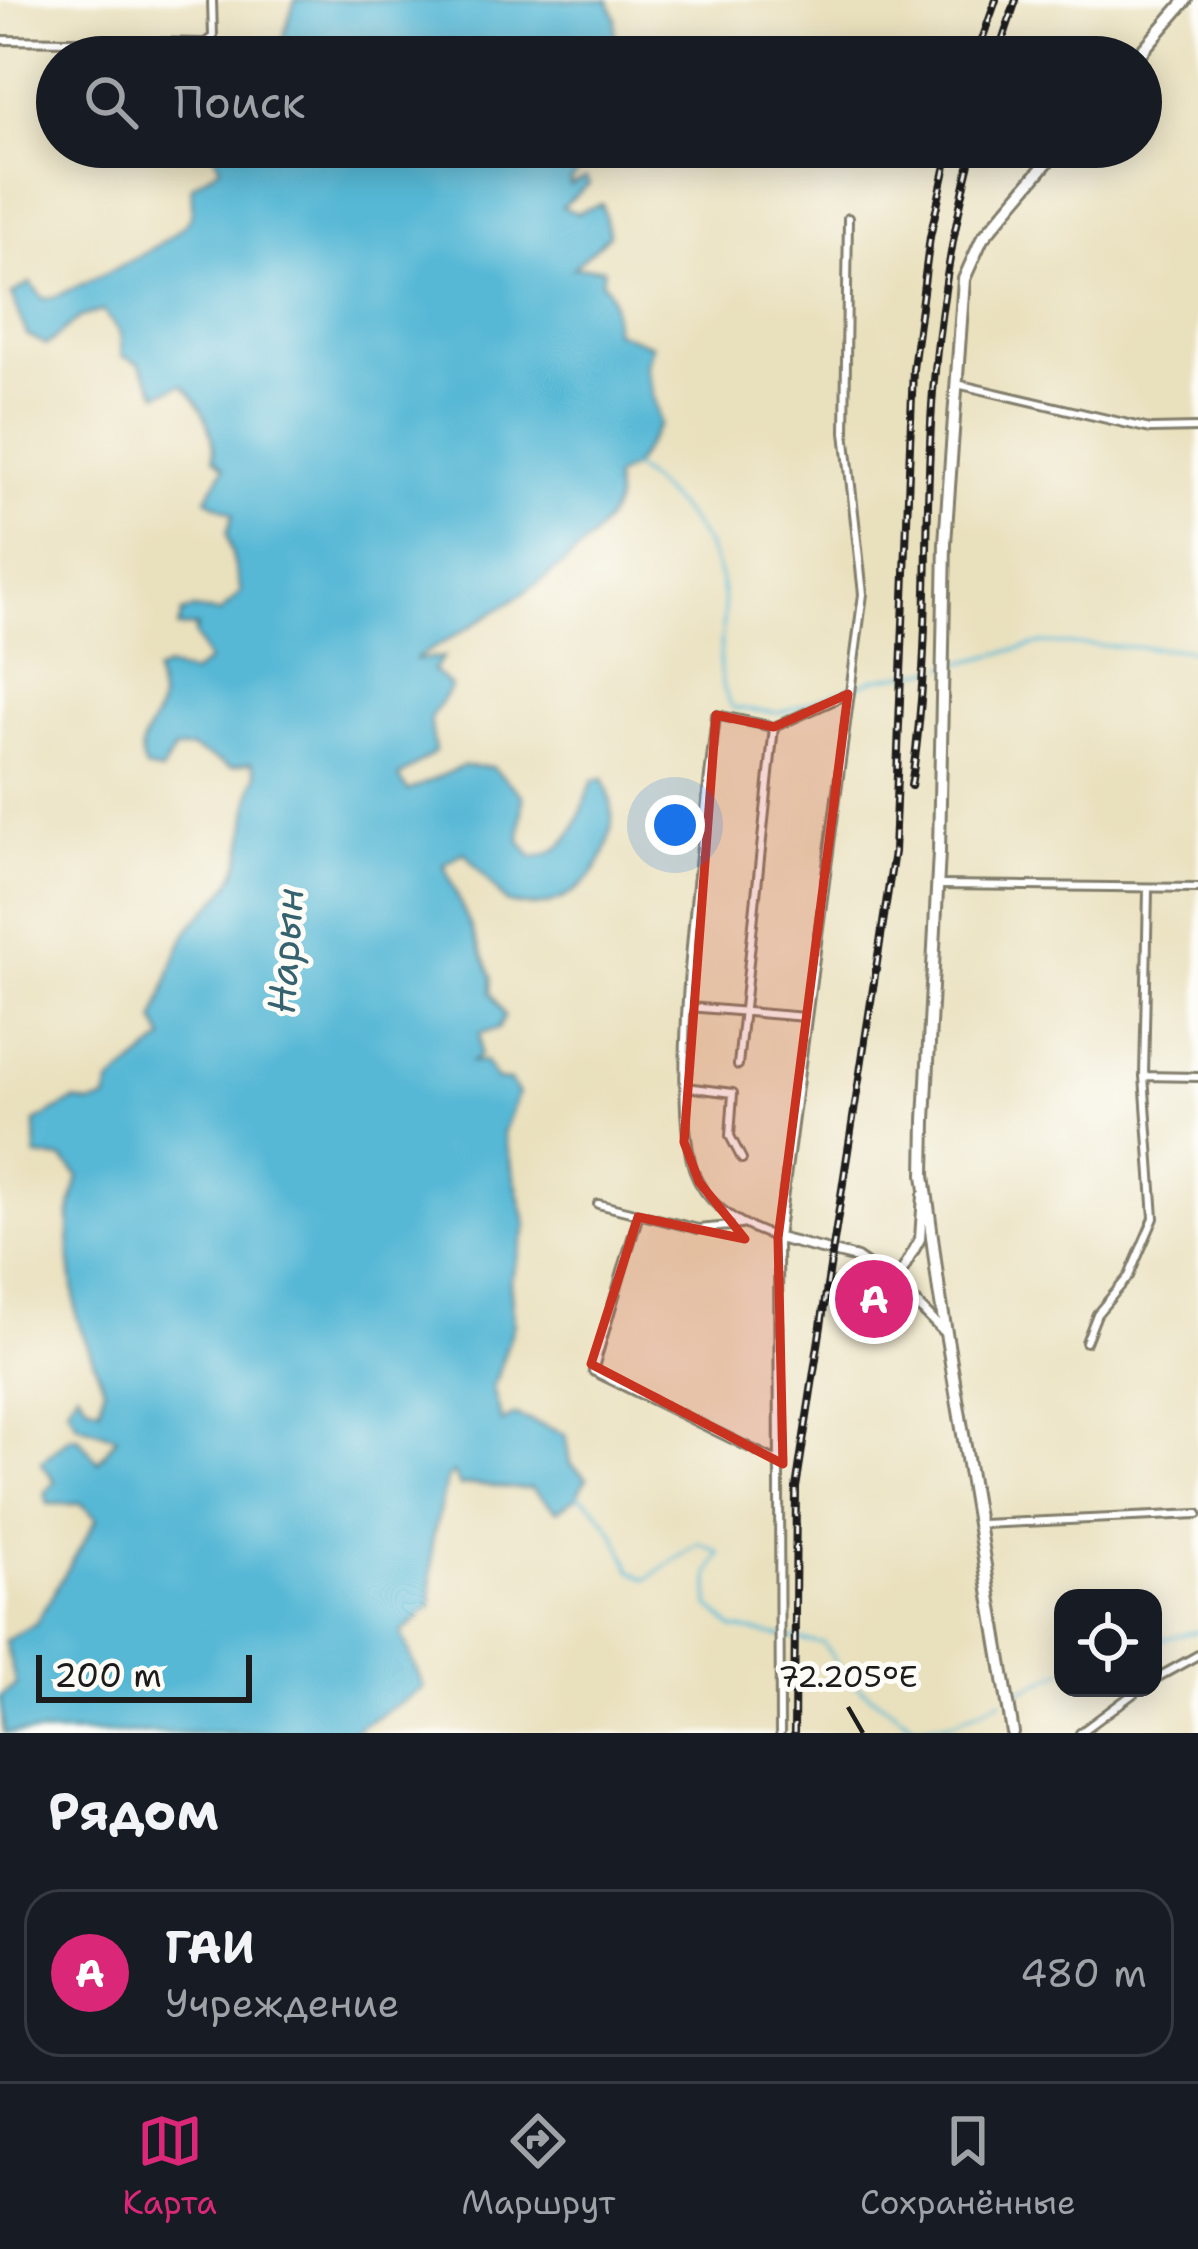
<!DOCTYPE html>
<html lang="ru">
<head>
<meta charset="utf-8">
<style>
	:root { --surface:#171b24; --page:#20242c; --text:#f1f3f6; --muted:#9ea1a6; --line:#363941; --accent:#db2777 }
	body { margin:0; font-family:"Shantell Sans",sans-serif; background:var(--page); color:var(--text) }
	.controls { position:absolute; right:36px; bottom:36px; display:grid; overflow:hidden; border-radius:24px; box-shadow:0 6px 30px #0003 }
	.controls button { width:108px; height:108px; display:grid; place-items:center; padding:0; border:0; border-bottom:3px solid var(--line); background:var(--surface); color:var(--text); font:60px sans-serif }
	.scale { position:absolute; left:36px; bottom:30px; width:216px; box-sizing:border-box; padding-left:12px; border:6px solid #1c1c1c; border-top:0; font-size:33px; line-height:42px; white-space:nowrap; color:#1c1c1c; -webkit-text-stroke:9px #fdfcf7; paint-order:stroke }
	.you { position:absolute; left:675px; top:825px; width:42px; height:42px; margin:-30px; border:9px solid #fff; border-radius:50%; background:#1a73e8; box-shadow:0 0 0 18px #1a73e833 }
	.badge { display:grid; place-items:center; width:78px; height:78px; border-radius:50%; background:var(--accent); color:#fff; font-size:39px; font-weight:700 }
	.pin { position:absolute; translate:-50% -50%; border:6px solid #fff; box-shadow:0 3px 12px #0006 }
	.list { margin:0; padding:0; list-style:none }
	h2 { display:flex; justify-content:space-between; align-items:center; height:156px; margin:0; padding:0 48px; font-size:51px }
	h2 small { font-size:39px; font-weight:400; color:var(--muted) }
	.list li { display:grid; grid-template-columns:78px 1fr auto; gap:36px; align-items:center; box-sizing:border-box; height:168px; margin:0 24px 24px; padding:0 24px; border:3px solid var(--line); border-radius:36px }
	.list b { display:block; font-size:45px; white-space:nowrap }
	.list p { margin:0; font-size:39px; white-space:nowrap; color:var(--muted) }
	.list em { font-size:39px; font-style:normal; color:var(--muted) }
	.icon { flex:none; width:66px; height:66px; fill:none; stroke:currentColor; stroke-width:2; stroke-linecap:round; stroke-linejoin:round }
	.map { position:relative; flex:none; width:1198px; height:1733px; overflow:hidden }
	.search { position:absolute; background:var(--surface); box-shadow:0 6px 30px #0003; left:36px; right:36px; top:36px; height:132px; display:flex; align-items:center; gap:30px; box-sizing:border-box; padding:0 42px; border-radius:66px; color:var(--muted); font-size:45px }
	.sheet { height:348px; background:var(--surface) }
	nav { display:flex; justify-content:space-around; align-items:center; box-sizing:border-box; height:168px; border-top:3px solid var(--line); background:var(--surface); font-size:33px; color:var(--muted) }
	nav a { display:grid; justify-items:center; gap:6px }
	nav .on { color:var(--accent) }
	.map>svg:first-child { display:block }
	.water { fill:#56b8d5; stroke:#396a78; stroke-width:3 }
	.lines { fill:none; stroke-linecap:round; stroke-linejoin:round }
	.stream { stroke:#56b8d5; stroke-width:3 }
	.minor-casing { stroke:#827e6c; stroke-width:12 }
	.tertiary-casing { stroke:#827e6c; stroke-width:14 }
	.primary-casing { stroke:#827e6c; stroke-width:16 }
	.minor { stroke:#fff; stroke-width:6 }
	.tertiary { stroke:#fff; stroke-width:8 }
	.primary { stroke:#fff; stroke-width:10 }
	.rail-casing { stroke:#1c1c1c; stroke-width:8 }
	.rail { stroke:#fdfcf7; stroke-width:3; stroke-dasharray:9; stroke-linecap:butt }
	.marked { fill:#c8321e; fill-opacity:0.2; stroke:#c8321e; stroke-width:9; stroke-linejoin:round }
	.ticks { fill:none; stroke:#1c1c1c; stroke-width:4.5 }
	.labels { text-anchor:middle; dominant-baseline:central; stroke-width:10; stroke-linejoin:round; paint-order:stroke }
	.water-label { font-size:39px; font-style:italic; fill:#36626f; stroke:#fdfcf7 }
	.ticks-label { font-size:30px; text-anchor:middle; fill:#1c1c1c; stroke:#fdfcf7; stroke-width:10; stroke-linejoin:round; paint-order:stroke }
</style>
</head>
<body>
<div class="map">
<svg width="1198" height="1733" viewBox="0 0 1198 1733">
	<rect width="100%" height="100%" fill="#fdfcf7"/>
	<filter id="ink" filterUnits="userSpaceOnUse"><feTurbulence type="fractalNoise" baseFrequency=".00833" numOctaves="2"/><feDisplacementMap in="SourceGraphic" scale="24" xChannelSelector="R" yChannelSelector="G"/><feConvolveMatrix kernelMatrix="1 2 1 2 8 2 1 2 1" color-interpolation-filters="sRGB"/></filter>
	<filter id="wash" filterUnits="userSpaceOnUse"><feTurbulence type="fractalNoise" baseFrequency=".004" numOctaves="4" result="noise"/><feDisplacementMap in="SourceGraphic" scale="48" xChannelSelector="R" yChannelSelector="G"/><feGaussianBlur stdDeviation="2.7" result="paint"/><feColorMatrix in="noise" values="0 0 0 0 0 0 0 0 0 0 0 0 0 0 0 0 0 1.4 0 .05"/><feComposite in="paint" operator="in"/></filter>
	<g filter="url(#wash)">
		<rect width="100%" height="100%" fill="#e9e0bd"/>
		<!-- water -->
		<path class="water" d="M295 0H608L616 18 614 46 619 57H277Z
			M211 147H605L570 180V185L586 178 589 184 562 207 576 213 602 204 609 235 573 268H604L602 282C617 293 613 315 614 331L652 345 646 366 660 424 633 467 614 478C614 487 618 496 615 505 589 564 469 626 414 660L443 657 433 670 451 687 430 718 435 752 399 777 408 791 463 766 492 767 523 796 520 841 532 857C575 854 580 811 593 780L603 779C635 842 577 925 506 902L464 852 444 865 492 977 491 992 505 1016 498 1029 480 1033V1055L472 1062 484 1061 497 1080 510 1081 518 1094 503 1133 527 1226 510 1282 514 1324 493 1388 502 1422 515 1415 565 1434 570 1464 587 1478 575 1498 557 1511 531 1488C505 1492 486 1481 460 1486L453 1473 447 1478 432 1542 431 1607 401 1633 424 1688 350 1733H4L0 1696 16 1685 5 1641 36 1623 97 1519 81 1504H48L45 1492 55 1482 41 1462 69 1438 78 1437 98 1462 117 1437 77 1424 67 1407 77 1391 87 1404 100 1408 104 1387 77 1319 70 1261 69 1218 78 1176 63 1159 36 1156 35 1122 75 1100 91 1104 106 1100 110 1084 164 1040 155 1020C162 1000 178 940 192 925 209 907 229 892 238 867 249 839 246 797 257 774L252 762 231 767 191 748 174 750 161 772 146 769C131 740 156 729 160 703 161 694 157 682 155 673L166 667 192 674 208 661 195 634 197 627 178 628 182 613 193 609 220 613 241 592 227 534 233 514 206 499 224 468 214 458C215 433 202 402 182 385L158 394 139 363 122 356 120 333 103 311 80 317 47 345 27 335 12 294 30 283 44 299 55 297C84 282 180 244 191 214 194 204 190 195 192 186L220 167Z"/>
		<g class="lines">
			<!-- stream -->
			<path class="stream" d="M633 467C678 504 723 544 724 607 724 649 710 670 733 708L780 713 876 679 936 669
				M945 667 1042 643 1198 650
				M576 1495C603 1506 622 1546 631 1571L647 1579 699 1543 720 1553 709 1574V1606L733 1628 823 1643 850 1681 915 1726 952 1723 1002 1700
				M1153 1641 1198 1631
				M1010 1696 1063 1671"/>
		</g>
	</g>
	<g filter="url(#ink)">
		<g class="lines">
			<defs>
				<path id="minor" d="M2 40 205 43 213 37 212 0
					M957 384 1150 429 1198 428
					M774 727 716 715C707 806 662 1112 698 1181 715 1213 746 1227 778 1238
					M938 885 1198 888
					M689 1007 805 1017
					M738 1065 774 727 848 694
					M1144 1076 1198 1077
					M686 1087 733 1093 730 1136 742 1159
					M598 1204 698 1229 741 1225
					M638 1217 593 1371 783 1464
					M1086 1342 1097 1314 1129 1276 1154 1218 1144 1076 1148 891
					M981 1524 1198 1514
					M1153 1680 1198 1655
					M780 1733 778 1238 863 594 845 432 848 218
					M1080 1733 1141 1688"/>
				<path id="tertiary" d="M778 1238 857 1258 902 1289 946 1334
					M895 1284 920 1239 923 1195"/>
				<path id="primary" d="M1137 57 1186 0
					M1013 1733 939 1291 924 1175 925 1120 939 852 945 543 964 279 982 239 1060 147"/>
			</defs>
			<!-- minor casing -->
			<use href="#minor" class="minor-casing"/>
			<!-- tertiary casing -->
			<use href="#tertiary" class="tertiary-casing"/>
			<!-- primary casing -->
			<use href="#primary" class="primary-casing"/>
			<!-- minor -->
			<use href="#minor" class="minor"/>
			<!-- tertiary -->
			<use href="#tertiary" class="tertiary"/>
			<!-- primary -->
			<use href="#primary" class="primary"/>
			<defs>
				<path id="rail" d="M976 57 996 0
					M997 57 1016 0
					M911 786C932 656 923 523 933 391 940 309 953 227 974 147
					M794 1733 796 1488 894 852 913 369 930 237 950 147"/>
			</defs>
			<!-- rail casing -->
			<use href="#rail" class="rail-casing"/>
			<!-- rail -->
			<use href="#rail" class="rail"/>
		</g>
	</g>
	<!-- marked area -->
	<path class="marked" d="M848 694 778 1238 783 1464 591 1364 638 1217 745 1239 699 1182 684 1142 716 715 774 727Z"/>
	<!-- ticks -->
	<path class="ticks" d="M848 1707 863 1733"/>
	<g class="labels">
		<!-- water labels -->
		<g class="water-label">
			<text transform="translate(285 951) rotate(-86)">Нарын</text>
		</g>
	</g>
	<g class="ticks-label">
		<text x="848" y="1687">72.205°E</text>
	</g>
</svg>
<div class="controls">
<button><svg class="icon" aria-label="locate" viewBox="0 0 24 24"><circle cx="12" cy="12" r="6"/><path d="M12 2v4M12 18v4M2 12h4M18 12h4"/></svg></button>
</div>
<div class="scale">200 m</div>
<div class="you"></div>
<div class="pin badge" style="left:874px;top:1299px">A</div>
<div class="search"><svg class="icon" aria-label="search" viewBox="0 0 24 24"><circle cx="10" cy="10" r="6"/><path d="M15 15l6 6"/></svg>Поиск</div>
</div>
<section class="sheet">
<h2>Рядом<small></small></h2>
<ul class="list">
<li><span class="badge">A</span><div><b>ГАИ</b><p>Учреждение</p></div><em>480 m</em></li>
</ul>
</section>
<nav>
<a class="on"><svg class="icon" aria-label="map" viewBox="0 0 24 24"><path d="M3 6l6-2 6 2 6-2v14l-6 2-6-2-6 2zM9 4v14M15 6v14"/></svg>Карта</a>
<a><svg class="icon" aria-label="directions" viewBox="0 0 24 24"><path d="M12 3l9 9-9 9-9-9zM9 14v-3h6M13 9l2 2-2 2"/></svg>Маршрут</a>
<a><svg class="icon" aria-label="saved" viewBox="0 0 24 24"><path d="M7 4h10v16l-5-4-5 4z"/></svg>Сохранённые</a>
</nav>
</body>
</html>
